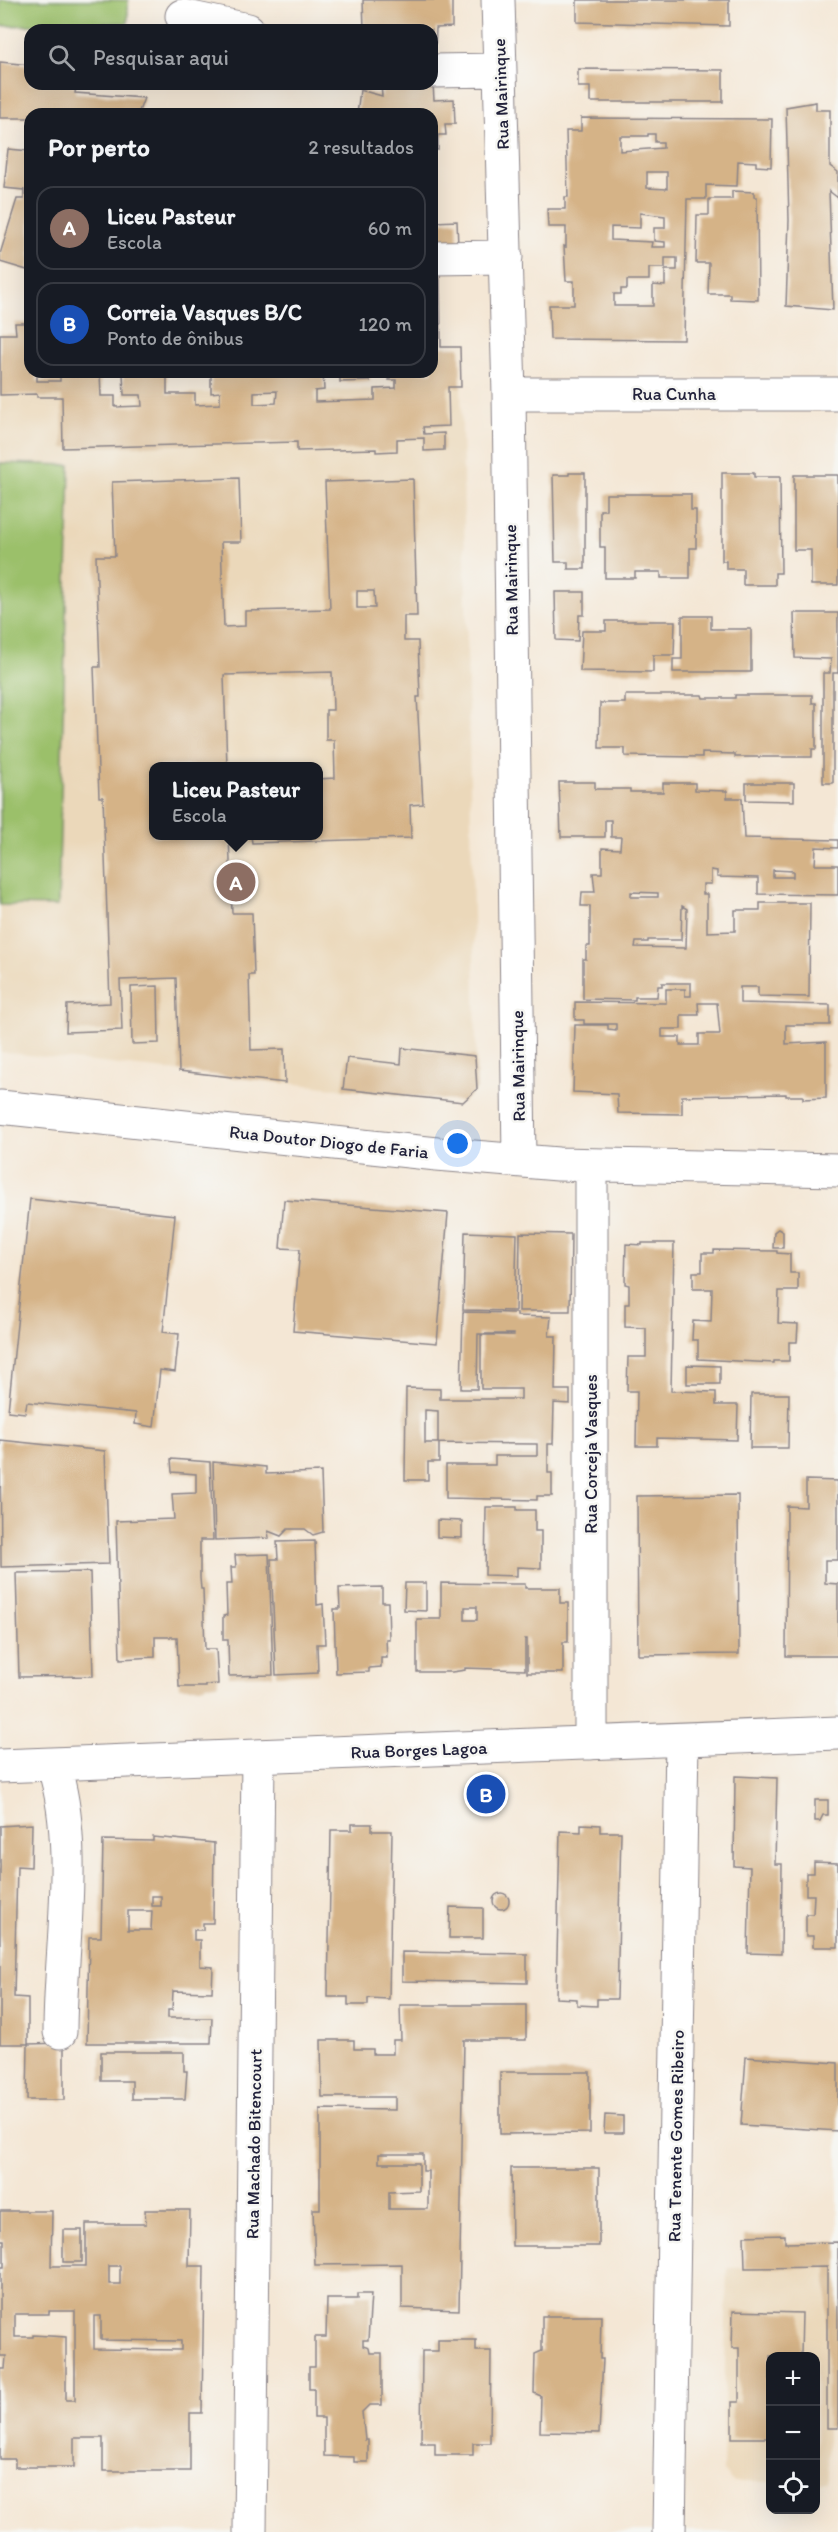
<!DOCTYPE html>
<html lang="pt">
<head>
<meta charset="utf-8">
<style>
	:root { --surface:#171b24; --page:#242831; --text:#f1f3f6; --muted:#9ea1a6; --line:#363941; --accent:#db2777 }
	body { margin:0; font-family:Itim,sans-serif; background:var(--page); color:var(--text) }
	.controls { position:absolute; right:18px; bottom:18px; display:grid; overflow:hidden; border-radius:12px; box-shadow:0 6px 24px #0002 }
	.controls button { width:54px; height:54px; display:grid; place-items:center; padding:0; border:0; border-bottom:2px solid var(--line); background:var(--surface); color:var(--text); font:30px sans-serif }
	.you { position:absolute; left:458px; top:1144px; width:21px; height:21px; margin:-15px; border:4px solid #fff; border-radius:50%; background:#1a73e8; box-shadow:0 0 0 9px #1a73e833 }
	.badge { display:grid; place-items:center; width:39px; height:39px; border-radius:50%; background:var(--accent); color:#fff; font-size:20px; font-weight:700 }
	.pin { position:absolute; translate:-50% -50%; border:3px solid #fff; box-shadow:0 2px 6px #0006 }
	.popup { position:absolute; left:149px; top:762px; width:174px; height:78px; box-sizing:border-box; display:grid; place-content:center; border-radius:12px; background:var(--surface); filter:drop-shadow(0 2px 4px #0005); font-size:20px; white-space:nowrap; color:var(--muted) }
	.popup b { font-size:22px; color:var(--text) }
	.popup::after { content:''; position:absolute; left:50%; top:100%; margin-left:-12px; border:12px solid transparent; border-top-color:var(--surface) }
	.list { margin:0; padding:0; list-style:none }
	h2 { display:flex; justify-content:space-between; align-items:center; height:78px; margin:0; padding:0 24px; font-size:26px }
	h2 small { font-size:20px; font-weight:400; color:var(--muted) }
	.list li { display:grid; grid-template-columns:39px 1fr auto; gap:18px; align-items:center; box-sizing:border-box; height:84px; margin:0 12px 12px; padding:0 12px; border:2px solid var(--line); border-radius:18px }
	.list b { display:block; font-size:22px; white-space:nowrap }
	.list p { margin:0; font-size:20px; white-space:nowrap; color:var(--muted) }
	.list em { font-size:20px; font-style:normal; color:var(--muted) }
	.icon { flex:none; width:33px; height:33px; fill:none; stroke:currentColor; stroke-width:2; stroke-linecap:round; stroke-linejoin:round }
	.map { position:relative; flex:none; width:838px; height:2532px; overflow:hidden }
	.search { position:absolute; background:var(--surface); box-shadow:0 6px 24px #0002; left:24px; top:24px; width:414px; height:66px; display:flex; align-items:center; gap:15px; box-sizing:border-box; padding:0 21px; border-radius:18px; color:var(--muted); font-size:22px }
	.panel { position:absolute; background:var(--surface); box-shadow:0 6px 24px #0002; left:24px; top:108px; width:414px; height:270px; border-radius:18px }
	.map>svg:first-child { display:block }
	.built { fill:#ebd8ba; fill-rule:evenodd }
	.green { fill:#9bc06b; stroke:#5e7153; stroke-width:1.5 }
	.building { fill:#d5b387; fill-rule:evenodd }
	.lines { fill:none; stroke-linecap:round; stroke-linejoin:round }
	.minor-casing { stroke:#8b8488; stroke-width:35 }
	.minor { stroke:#fff; stroke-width:33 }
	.labels { text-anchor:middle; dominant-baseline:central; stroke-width:5; stroke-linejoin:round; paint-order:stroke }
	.street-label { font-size:18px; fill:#22223b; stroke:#f6f6f2 }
</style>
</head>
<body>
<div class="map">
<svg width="838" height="2532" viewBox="0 0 838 2532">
	<rect width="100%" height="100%" fill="#f6f6f2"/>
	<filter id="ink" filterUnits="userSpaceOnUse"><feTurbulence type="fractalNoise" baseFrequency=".0167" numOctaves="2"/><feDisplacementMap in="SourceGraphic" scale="12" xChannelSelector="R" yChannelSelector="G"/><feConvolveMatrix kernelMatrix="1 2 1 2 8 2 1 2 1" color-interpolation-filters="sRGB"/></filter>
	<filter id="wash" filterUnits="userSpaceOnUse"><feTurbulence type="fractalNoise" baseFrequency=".008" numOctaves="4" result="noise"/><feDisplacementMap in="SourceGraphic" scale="24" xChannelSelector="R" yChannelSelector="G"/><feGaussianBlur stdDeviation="1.35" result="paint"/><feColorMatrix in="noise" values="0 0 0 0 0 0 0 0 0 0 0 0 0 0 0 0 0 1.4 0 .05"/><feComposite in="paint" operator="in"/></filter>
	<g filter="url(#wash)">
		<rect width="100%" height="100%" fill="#f4e7d5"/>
		<!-- built -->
		<path class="built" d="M461 387 477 1089 463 1102 0 1052V395L37 394 38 397ZM154 766H318V836H154Z
			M827 2267V2482H816V2356H770V2482H733L723 2471 727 2268Z"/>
		<!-- green -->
		<path class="green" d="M0 0H128V23L0 26Z
			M0 463 70 465 58 906 0 905Z"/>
		<g id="blocks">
			<!-- building -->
			<path class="building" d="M363 0H452V27L436 28 435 51 432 52V30L364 29Z
				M577 0H729V26L577 22Z
				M0 62 30 65V84H63L76 86 75 93 144 98 138 114H30V118H0Z
				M578 69 723 70V102H590V87H578Z
				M381 84H433L434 100 454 99 455 124H445L446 135H438V150L432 149V114H357L360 90 382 96Z
				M816 102V110H830V166L838 172V198L829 191 833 310 786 306 789 220 786 107Z
				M581 118 772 119 771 167 756 166V162L738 161 737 186 706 185V199H687L684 340 550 339 549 305H574V281H566L564 246 566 247V227H548L547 209H565V197H568L566 131H581ZM648 134H655V142H663V148L620 151V136H648ZM647 172H667V189L647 188ZM640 213 665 216V228H654V241L665 242V247H651L652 242 611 240V227L640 228ZM665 258H677V270H665V286L653 285V306H614V294H621V289H627V280H649V268H665Z
				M8 149 30 151V263L27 270 0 262V254L17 199H24V190L4 188Z
				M732 191 754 192V197H757L758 300 730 299V294H708L709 263H696L697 215H709V199H732Z
				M432 199H434L435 222 457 221 458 246 432 247Z
				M432 269H440L441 347H460L461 387H448L449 426 423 427 424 434 444 433V450L424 451V438L397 439V451L376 452V449L297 451V442L63 448 62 397H37V394L0 395V334H16L15 323H30V372H37V381H60V372H100L101 396H115V407L142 406 141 395H124L123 373 149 372H167V394H195V405L220 404V392L211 393V372H323L324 390 315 391V402L375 400V389L396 388V380H389V375H370V381L340 382V372H432ZM277 391 276 403 254 404V392Z
				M569 473H585V569H568V562H555L553 475H569Z
				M722 473H754V477H780L781 573H775V585H743V569H726V561H722Z
				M794 475H838V585H811V550H794Z
				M239 478 241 542H221L224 627 245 626V611L330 609 325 482 413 479 417 616H404V641H418L420 697H417L423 804 410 805 411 838 252 843 251 836H318V779L335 778 334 740H326V710H333L332 672 224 675 227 766H153V836H229L232 913H252L254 975H249L251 1050 284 1049 285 1083 179 1071 176 978 120 980 122 1030 66 1032 67 1005 110 1003 103 797H99L94 667H100L96 556H115L112 482ZM357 591H374L375 608H357Z
				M606 494H691V510H696V548H690V578H661V572H635V578H605V547H600V510H606Z
				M555 592H584V615H579L578 641 556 640Z
				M794 613H838V673H833V783H823V673H830L831 659 795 658Z
				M682 616H711V629H751V672H673V659H682Z
				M606 621H675L674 655H653V672L580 671 582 631H606Z
				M625 695H702L703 698H735V695H812V703H816V749H812V757H735V754L702 753V757L625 756V748H599L600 703H625Z
				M559 782H595V789H630V792H663V783H695V790L727 791V798H742L744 838 838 840V848L816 847 815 865H838V895L758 894V878L717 877V871L711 870V884H703V894H707V932L735 931V910H760V903H810L809 997 758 996V987H740V1003L830 1005V1025H786V1044L826 1042V1098L803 1099V1096H786V1094L682 1096V1114L618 1113 617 1094 573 1092 575 1025H608V1029L616 1030V1024H584V1020H575V1002L666 1003V989H685V996H691V983H662V986H658L657 997H635V1000L583 999V959H586V946H590V906H581L582 892H595L593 873H602V848L620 849 621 837H611V820H605V837H561ZM773 870 793 871V877H773ZM631 892 658 893V897H631ZM682 906 687 909 686 948 635 947 636 942H648V940H681ZM698 1003H717L720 1034H699V1045H680V1037H662V1029H681V1015H699Z
				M746 783H794V801L746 800Z
				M158 986 159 1043 132 1044 131 987Z
				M402 1048 475 1056 477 1089 463 1102 343 1089 347 1058 401 1064Z
				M30 1199 175 1215 163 1332 179 1334 175 1372 160 1370 154 1427 135 1424 136 1413 27 1402 25 1413 8 1411Z
				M284 1200 448 1213 437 1343 293 1331 300 1249 280 1248Z
				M778 1229 783 1232V1248H773L774 1232Z
				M465 1232 517 1234 515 1311 463 1310Z
				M520 1233 571 1234 570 1311H519Z
				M642 1243H674L671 1391 716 1392V1405H738L737 1440 657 1438V1446H636L637 1391H627L628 1357H646V1328L625 1327V1304H629V1285L625 1284 626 1244 642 1245Z
				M714 1250 777 1251V1253L790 1254V1273H798V1291H779L778 1323 798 1324 797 1342H789V1361H774V1363L698 1359V1340H692L693 1321 711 1322 712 1289H693V1272H702V1253H714Z
				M463 1312 517 1313V1316L551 1317 549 1336H556L555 1390H570V1404L554 1403 553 1444H548V1473H552V1496H537V1500L446 1498V1465H495V1456H537V1444L439 1443V1462H428V1480H405L406 1388 440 1389V1399H521V1389H481V1335H514V1334H478L477 1389H461ZM425 1410 438 1411V1443H425Z
				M687 1365 720 1366V1384H687Z
				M751 1394H789L788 1448H750Z
				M0 1440 105 1451 109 1564 1 1567Z
				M171 1459 210 1462 213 1540H200V1578L201 1589H203L205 1649H216L218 1684 206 1685V1687H179L177 1637H155V1657L120 1659 116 1521 174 1519 172 1494 196 1493V1474L172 1472Z
				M213 1462 266 1467V1474L321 1472 323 1532 313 1535 305 1529H288L281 1536 268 1531 269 1538 215 1540Z
				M806 1480 838 1481V1560H825V1583L838 1584V1656H786L787 1506 806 1507Z
				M738 1495 739 1654 638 1655 637 1496Z
				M486 1507H517V1510H535V1531H541V1568L517 1567V1576L485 1575Z
				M437 1520 462 1521V1538L437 1537Z
				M315 1541 317 1605 323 1604 325 1644H317L318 1673 276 1675 271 1559H278L277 1542Z
				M269 1554 273 1675 229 1676 228 1640H223V1616L227 1615 226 1584H232L231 1567H236L235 1555Z
				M90 1572 93 1676 19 1677 16 1573Z
				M405 1583H426V1611L404 1610Z
				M441 1583 513 1584H525V1588H560V1603H568V1642H563V1673H527V1639H525V1670L465 1668V1670L452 1672H417V1619H441ZM465 1607H477V1620H465Z
				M382 1587V1602H388L389 1639H386L387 1658H381V1667L369 1668V1672L336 1673 334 1609H340L339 1588Z
				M735 1776 777 1778 775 1864H782L781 1954 748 1953 750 1867 734 1866Z
				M815 1800H828V1815H823L820 1821H815Z
				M32 1824 31 1867 17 1866 14 1997 28 1998V2044L64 2043V2100H27L28 2044H0V1826Z
				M352 1824H372V1831H392L389 1999 368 1998V2005H348V1997H328L331 1830H352Z
				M581 1824 600 1825V1832H621L617 1999H597V2006L577 2005V1999L556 1998 560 1831 581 1832Z
				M153 1837 214 1843 213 1923H203V1930H194V1940H200V1966L213 1967 212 1992 173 1991 172 2010H168V2018H212L211 2043H87L89 1937H101L103 1840 153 1841ZM152 1896H161V1906H152ZM128 1911H152L151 1930H128Z
				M814 1862 838 1863V1947H813V1936H806V1914H813L814 1895H806V1873H814Z
				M493 1901a8 8 0 1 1 16 0a8 8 0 1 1-16 0Z
				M450 1907 483 1908V1938H449Z
				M402 1952 527 1954V1983L402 1981Z
				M400 2005H526V2040H464L459 2310 402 2308V2264L315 2265 313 2209H320V2109L395 2110V2097H322L321 2040H354V2049H373V2054H393V2040H401ZM379 2154H423V2171H428V2209H389V2192L419 2191V2163H379Z
				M101 2052H184V2071H187L185 2099H132V2081H101Z
				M746 2057 838 2063V2131L741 2125Z
				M500 2072H590V2133L500 2134Z
				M605 2115 623 2116V2133H604Z
				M511 2168H599V2246H512Z
				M145 2210H190L189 2266H204L202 2413H190V2471H103V2438H74V2467H15V2459H0V2369H5L6 2356H0V2267H4V2240H0V2211H52L51 2266H86V2224H146ZM109 2266H120V2284H109ZM49 2311H75V2400H66V2337L33 2335V2337H15V2314H49ZM94 2316H101V2340L181 2341V2350L94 2349Z
				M63 2230H82V2262H63Z
				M785 2235V2243L838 2242V2428H827V2267L745 2268 744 2236Z
				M357 2294H371L368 2340H363V2346L369 2348 370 2353H382V2405H369L362 2412 365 2440H368V2462H354V2457L324 2456V2418H314V2389H309V2367H315V2337H326L327 2299H357Z
				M733 2311 802 2313 801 2356H770V2438H732V2402H739V2348H732Z
				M542 2316H601L600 2359H603L599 2433 540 2432 541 2396 534 2393 535 2354 542 2351Z
				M438 2340H476V2351H491L490 2443H473V2455H435V2443H421L422 2351H438Z"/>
		</g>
	</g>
	<g filter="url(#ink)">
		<use href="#blocks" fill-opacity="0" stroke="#8b8488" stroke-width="1.5"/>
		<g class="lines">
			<defs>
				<path id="minor" d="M498 0 509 394 519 1160
					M182 16 248 30
					M432 71 500 70
					M432 258 506 257
					M509 394H838
					M0 1107 437 1154 558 1164 838 1170
					M591 1743V1165
					M53 1764C80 1844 60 1948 60 2032
					M0 1766 838 1733
					M250 2532 258 1756
					M669 2532 682 1740"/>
			</defs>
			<!-- minor casing -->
			<use href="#minor" class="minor-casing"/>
			<!-- minor -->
			<use href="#minor" class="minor"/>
		</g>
	</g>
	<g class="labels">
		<!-- street labels -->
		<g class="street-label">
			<text transform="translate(501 94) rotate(-92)">Rua Mairinque</text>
			<text x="674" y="394">Rua Cunha</text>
			<text transform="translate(511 580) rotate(-91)">Rua Mairinque</text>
			<text transform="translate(518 1066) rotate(-91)">Rua Mairinque</text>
			<text transform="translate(329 1142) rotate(6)">Rua Doutor Diogo de Faria</text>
			<text transform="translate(591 1454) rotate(-90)">Rua Corceja Vasques</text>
			<text transform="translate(419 1750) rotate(-2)">Rua Borges Lagoa</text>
			<text transform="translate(676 2136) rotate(-89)">Rua Tenente Gomes Ribeiro</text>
			<text transform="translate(254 2144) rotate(-89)">Rua Machado Bitencourt</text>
		</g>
	</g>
</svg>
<div class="controls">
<button>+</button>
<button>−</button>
<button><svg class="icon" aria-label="locate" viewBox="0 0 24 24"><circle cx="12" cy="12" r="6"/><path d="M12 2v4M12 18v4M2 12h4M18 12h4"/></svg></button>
</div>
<div class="you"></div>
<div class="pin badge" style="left:236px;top:882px;background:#8d6e63">A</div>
<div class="popup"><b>Liceu Pasteur</b>Escola</div>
<div class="pin badge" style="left:486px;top:1794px;background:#1a4fb4">B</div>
<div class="search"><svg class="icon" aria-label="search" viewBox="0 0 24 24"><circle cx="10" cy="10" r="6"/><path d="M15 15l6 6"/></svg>Pesquisar aqui</div>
<section class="panel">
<h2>Por perto<small>2 resultados</small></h2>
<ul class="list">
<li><span class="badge" style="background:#8d6e63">A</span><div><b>Liceu Pasteur</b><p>Escola</p></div><em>60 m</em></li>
<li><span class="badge" style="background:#1a4fb4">B</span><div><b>Correia Vasques B/C</b><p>Ponto de ônibus</p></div><em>120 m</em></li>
</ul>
</section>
</div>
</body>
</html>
